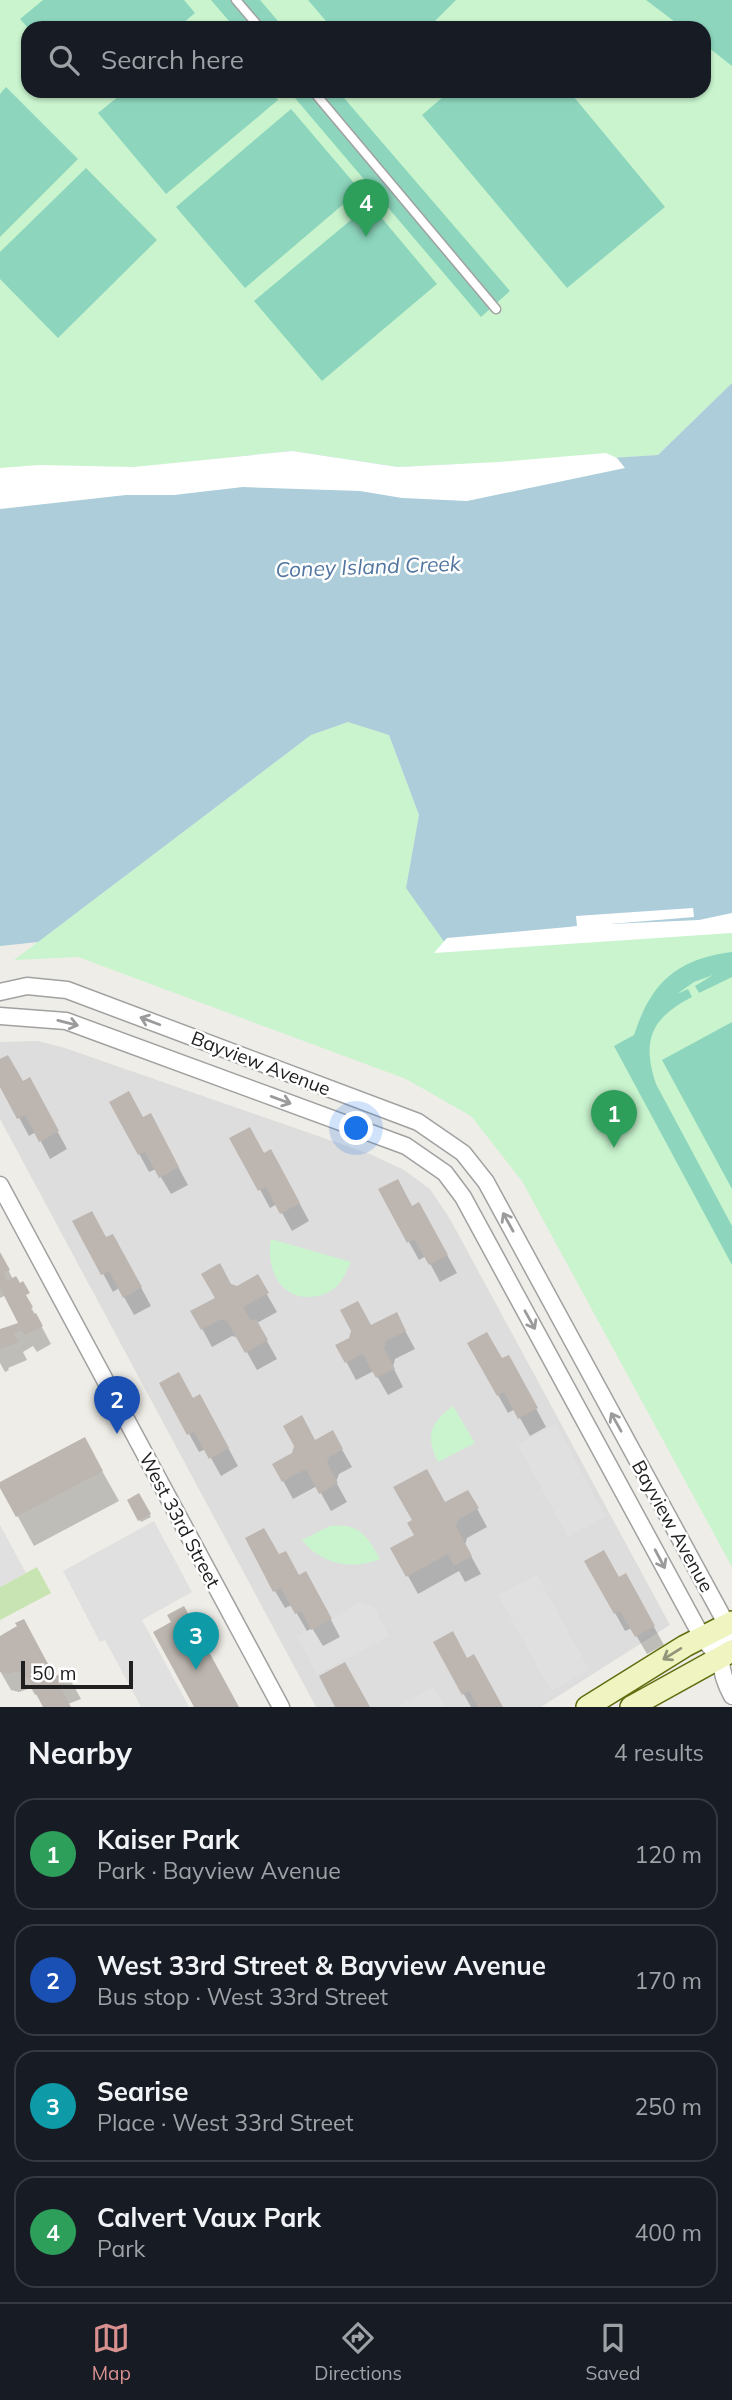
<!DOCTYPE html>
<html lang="en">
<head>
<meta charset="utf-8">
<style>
	:root { --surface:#171b24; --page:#20242c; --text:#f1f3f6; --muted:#9ea1a6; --line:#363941; --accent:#d99190 }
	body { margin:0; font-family:Mulish,sans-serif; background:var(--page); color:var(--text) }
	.scale { position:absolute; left:21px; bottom:18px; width:112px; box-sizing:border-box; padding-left:7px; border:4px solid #202020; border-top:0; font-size:19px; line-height:24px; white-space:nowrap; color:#202020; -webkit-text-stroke:5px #fff; paint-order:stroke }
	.you { position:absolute; left:357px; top:1129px; width:24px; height:24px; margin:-18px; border:5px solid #fff; border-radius:50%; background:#1a73e8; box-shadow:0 0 0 10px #1a73e833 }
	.badge { display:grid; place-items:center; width:46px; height:46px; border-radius:50%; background:var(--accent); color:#fff; font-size:23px; font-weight:700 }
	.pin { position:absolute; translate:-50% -58px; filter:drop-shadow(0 2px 4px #0008) }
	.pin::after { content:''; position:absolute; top:37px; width:24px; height:21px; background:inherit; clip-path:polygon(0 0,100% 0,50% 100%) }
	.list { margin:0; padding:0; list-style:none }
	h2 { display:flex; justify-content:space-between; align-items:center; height:91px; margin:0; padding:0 28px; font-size:30px }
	h2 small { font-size:23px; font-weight:400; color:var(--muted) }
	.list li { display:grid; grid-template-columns:46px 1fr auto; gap:21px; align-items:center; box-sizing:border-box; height:112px; margin:0 14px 14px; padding:0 14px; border:2px solid var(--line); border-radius:21px }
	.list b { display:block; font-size:26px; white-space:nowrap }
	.list p { margin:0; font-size:23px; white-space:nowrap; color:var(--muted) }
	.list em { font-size:23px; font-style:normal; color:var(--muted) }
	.icon { flex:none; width:38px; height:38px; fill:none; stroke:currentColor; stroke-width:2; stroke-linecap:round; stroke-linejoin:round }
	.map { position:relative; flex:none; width:732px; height:1707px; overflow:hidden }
	.search { position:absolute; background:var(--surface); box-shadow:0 2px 5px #0004; left:21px; right:21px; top:21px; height:77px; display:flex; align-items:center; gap:18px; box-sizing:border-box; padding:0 24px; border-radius:21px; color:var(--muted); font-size:26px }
	.sheet { height:595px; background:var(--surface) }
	nav { display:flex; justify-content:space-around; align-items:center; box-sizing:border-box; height:98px; border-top:2px solid var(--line); background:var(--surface); font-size:19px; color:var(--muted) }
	nav a { display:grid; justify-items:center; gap:4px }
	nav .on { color:var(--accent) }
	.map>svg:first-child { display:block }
	.residential { fill:#dedddd }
	.grass { fill:#c9e4b3 }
	.park { fill:#c9f4ce; fill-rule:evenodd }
	.pitch { fill:#8dd6bd }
	.parking { fill:#e0e0e0 }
	.water { fill:#accdd9 }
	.pier { fill:#fff }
	.shadow { fill:#0003 }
	.building { fill:#bdb6b0 }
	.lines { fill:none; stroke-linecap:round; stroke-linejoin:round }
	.lane-casing { stroke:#a1a1a1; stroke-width:11 }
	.street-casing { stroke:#a1a1a1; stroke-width:19 }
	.secondary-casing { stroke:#606e10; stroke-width:24 }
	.lane { stroke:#fff; stroke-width:8 }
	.street { stroke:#fff; stroke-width:16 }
	.secondary { stroke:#eff4c1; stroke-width:21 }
	.oneway { stroke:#9b9b9b }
	.oneway2 { stroke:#929579 }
	.labels { text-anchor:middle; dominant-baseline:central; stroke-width:5; stroke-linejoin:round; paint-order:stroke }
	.street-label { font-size:19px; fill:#202020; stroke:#fff }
	.water-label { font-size:21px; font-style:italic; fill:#5276a0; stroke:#fff }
</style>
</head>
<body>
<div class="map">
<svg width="732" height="1707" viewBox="0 0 732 1707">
	<rect width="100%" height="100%" fill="#efede7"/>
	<!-- residential -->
	<path class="residential" d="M38 1041 65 1048 370 1154 404 1170 430 1189 450 1219 670 1625 541 1707H316L0 1119V1042Z"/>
	<!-- grass -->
	<path class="grass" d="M37 1567 51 1593 0 1620V1587Z"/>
	<!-- park -->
	<path class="park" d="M0 0H732V383L658 455 498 465 466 464 398 467 292 451 0 482ZM28 28H704V91H28Z
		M348 722 389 735 419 815 406 888 732 925V1567L522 1181 471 1116 406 1079 78 957 14 960 311 735Z
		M271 1239 351 1262C347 1270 343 1280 337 1286 332 1291 324 1295 317 1296 282 1303 265 1270 271 1239Z
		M453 1406 475 1443 438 1462C425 1436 430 1423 453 1406Z
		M330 1526C360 1523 367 1536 380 1559 352 1570 322 1565 302 1540Z"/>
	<!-- pitch -->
	<path class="pitch" d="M43 0H184L195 13 177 28H28L20 19Z
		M211 0H260L284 28H235Z
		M308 0H456L428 28H332Z
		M646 0H732V66L704 44V28H683Z
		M6 87 78 159 0 237V94Z
		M125 91H271L278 100 166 194 98 113Z
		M289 91H338L510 291 481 317Z
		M450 91H569L665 207 567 288 422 115Z
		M291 109 360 190 245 288 176 207Z
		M86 168 157 240 58 338 0 279V252Z
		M370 204 437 284 322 381 254 301Z
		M732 952V977L699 993 695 986 713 975 694 982 677 994 688 989 692 997C652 1018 641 1039 656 1084L732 1226V1265L614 1046 634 1035C651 983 676 959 732 952Z
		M732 1022V1189L662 1060Z"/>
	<!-- parking -->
	<path class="parking" d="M556 1424 605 1516 568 1537 518 1445Z
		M154 1521 192 1592 142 1620 189 1707H141L105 1640 100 1642 63 1571Z
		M0 1525 26 1573 0 1587Z
		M537 1575 589 1670 551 1691 498 1595Z
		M361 1602 375 1608 389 1636 317 1674 297 1636Z
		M434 1687 445 1707H397Z"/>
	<!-- water -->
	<path class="water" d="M732 383V925L445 943 406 888 419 815 389 735 348 722 311 735 38 942 0 946V482L292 451 398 467 466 464 498 465 658 455Z"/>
	<!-- pier -->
	<path class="pier" d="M292 451 398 467 499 462 606 453 617 458 625 468 467 501 402 498 360 491 243 487 174 495H126L0 509V468L39 465 134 467Z
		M693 908 694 917 610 924 699 920 732 913V933L434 953 447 938 568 927 577 926 576 916Z"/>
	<!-- shadow -->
	<path class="shadow" d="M0 1061 39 1097 67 1149 50 1159 36 1132 29 1136 0 1083Z
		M111 1102 143 1119 160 1133 188 1185 171 1194 156 1169 149 1172Z
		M232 1138 264 1155 281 1169 309 1221 292 1231 277 1204 270 1208Z
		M380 1190 429 1222 457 1273 440 1282 426 1256 419 1260Z
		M75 1222 106 1239 123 1254 151 1306 134 1315 119 1288 113 1292Z
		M0 1255 13 1279 19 1285 22 1283 38 1312 28 1294H24L51 1344 37 1352 33 1346 23 1352 27 1360 8 1368 9 1370 5 1372 0 1363V1331L20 1323 6 1295 0 1298Z
		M257 1277 277 1312 257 1323 277 1359 257 1370 239 1338 232 1336 212 1347 193 1312 217 1299 231 1285 237 1288Z
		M396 1314 415 1349 395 1359 393 1367 403 1387 388 1395 374 1371 356 1380 338 1346Z
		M502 1360 518 1375 546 1427 530 1436 515 1409 508 1413 498 1395Z
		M161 1383 193 1400 210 1414 238 1466 221 1476 206 1449 199 1452Z
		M332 1432 352 1467 339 1474 336 1482 347 1502 331 1511 317 1486 293 1499 274 1464Z
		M101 1469 119 1501 34 1546 0 1484Z
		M468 1492 487 1527 467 1538 465 1545 481 1574 465 1582 459 1571 418 1594 393 1549 416 1535 414 1521Z
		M139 1496 151 1517 141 1522 129 1501Z
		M278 1557 316 1591 340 1637 323 1646 312 1628 307 1631 292 1605 285 1608 275 1591Z
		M587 1562 619 1579 625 1575 664 1645 647 1654 632 1628 625 1631Z
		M0 1638 55 1679 66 1672 81 1699 68 1704 38 1694 35 1695 31 1688 19 1692 11 1690 0 1671Z
		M435 1643 467 1660 502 1707H471Z"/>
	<!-- building -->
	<path class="building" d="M8 1055 23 1081 30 1077 59 1131 39 1142 25 1115 17 1119 0 1087V1059Z
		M129 1091 143 1117 151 1113 179 1167 159 1178 145 1152 138 1155 109 1102Z
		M250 1127 264 1153 271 1149 300 1203 280 1214 266 1187 258 1191 229 1138Z
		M398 1179 412 1206 419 1202 448 1255 429 1265 414 1239 407 1243 378 1189Z
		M92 1211 106 1237 113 1234 142 1287 123 1298 109 1271 101 1275 72 1221Z
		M0 1252 10 1270 4 1273 7 1281 16 1276 20 1283 23 1281 30 1293 26 1295 33 1307 30 1309 34 1314 36 1313 43 1326 25 1335 22 1330 14 1334 19 1342 0 1349V1329L18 1323 0 1288Z
		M220 1263 231 1284 237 1286 258 1274 269 1293 243 1307 251 1321 256 1319 268 1340 245 1353 227 1321 221 1319 201 1330 190 1311 215 1298 201 1274Z
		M358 1301 371 1325 397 1312 406 1331 386 1341 384 1348 395 1369 376 1378 363 1354 345 1363 335 1345 349 1338 351 1331 340 1310Z
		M487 1332 502 1358 509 1355 538 1408 518 1419 504 1392 497 1396 467 1343Z
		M179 1372 193 1398 200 1394 229 1448 209 1459 194 1432 187 1435 159 1383Z
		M302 1415 315 1440 333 1430 343 1449 329 1457 327 1463 338 1483 319 1494 306 1469 282 1482 272 1464 292 1453 294 1446 283 1426Z
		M85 1437 103 1471 16 1517 0 1488V1482Z
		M427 1469 445 1502 468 1490 479 1508 458 1520 456 1526 472 1556 454 1566 448 1554 406 1577 390 1548 414 1535 407 1523 412 1520 393 1487Z
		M139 1493 151 1514 138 1521 127 1500Z
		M264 1528 279 1554 286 1551 299 1575 306 1571 332 1619 311 1630 301 1611 295 1614 281 1588 273 1592 245 1538Z
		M604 1550 619 1577 626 1573 655 1626 635 1637 620 1611 614 1614 584 1561Z
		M184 1606 239 1707H194L153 1632 171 1622 167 1615Z
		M24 1619 55 1677 66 1669 72 1680 60 1686 71 1707H43L27 1677 23 1679 19 1671 8 1674 0 1672V1636L17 1626 15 1623Z
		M453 1631 467 1658 474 1654 503 1707H478L469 1691 462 1695 433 1642Z
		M345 1662 370 1707H335L319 1676Z"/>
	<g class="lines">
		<defs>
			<path id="lane" d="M236 0 260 28
				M313 91 496 309"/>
			<path id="street" d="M0 992 27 986 67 990 418 1122 463 1153 486 1182 727 1625C720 1655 717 1668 732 1696
				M0 1016 66 1021 406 1146 445 1173 463 1197 702 1637 719 1657
				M0 1185 281 1707"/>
			<path id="secondary" d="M587 1707 685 1646 732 1622
				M631 1707 732 1651"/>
		</defs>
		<!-- lane casing -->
		<use href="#lane" class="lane-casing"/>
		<!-- street casing -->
		<use href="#street" class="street-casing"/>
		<!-- secondary casing -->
		<use href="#secondary" class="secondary-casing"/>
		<!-- lane -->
		<use href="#lane" class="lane"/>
		<!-- street -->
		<use href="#street" class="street"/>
		<!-- secondary -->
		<use href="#secondary" class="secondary"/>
	</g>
	<!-- one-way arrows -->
	<defs><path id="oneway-shaft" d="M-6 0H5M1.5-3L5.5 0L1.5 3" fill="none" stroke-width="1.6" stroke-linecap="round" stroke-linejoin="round" transform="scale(1.75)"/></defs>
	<g class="oneway">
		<use href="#oneway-shaft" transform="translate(150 1021) rotate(-159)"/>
		<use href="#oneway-shaft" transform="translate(68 1023) rotate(14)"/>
		<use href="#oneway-shaft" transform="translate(281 1100) rotate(20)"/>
		<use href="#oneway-shaft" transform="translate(508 1222) rotate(-119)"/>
		<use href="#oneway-shaft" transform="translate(530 1320) rotate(61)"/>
		<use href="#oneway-shaft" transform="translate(616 1422) rotate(-119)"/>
		<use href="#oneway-shaft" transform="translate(660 1559) rotate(62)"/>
	</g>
	<use class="oneway2" href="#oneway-shaft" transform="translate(672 1654) rotate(148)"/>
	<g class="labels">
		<!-- street labels -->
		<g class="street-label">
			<text transform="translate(261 1063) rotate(21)">Bayview Avenue</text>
			<text transform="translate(180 1520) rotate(62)">West 33rd Street</text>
			<text transform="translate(673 1526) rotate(61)">Bayview Avenue</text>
		</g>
		<!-- water labels -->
		<g class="water-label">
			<text transform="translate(368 566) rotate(-2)">Coney Island Creek</text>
		</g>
	</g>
</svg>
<div class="scale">50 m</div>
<div class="you"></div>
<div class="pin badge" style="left:614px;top:1148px;background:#2e9e5b">1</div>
<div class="pin badge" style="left:117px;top:1434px;background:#1a4fb4">2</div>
<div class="pin badge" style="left:196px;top:1670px;background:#0f9aa8">3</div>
<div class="pin badge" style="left:366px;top:237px;background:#2e9e5b">4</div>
<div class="search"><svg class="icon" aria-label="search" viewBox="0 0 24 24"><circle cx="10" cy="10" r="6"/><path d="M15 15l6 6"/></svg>Search here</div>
</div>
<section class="sheet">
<h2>Nearby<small>4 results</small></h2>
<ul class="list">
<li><span class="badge" style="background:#2e9e5b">1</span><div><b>Kaiser Park</b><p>Park · Bayview Avenue</p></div><em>120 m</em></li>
<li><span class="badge" style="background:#1a4fb4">2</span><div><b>West 33rd Street &amp; Bayview Avenue</b><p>Bus stop · West 33rd Street</p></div><em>170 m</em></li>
<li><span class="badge" style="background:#0f9aa8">3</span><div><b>Searise</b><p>Place · West 33rd Street</p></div><em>250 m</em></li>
<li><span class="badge" style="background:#2e9e5b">4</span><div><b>Calvert Vaux Park</b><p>Park</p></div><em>400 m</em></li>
</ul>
</section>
<nav>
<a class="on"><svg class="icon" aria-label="map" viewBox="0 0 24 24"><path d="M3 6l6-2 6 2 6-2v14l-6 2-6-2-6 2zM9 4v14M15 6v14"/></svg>Map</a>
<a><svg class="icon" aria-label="directions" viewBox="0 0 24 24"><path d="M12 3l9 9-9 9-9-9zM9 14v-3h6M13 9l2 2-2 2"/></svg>Directions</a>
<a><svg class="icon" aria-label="saved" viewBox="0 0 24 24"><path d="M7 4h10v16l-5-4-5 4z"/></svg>Saved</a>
</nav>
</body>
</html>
